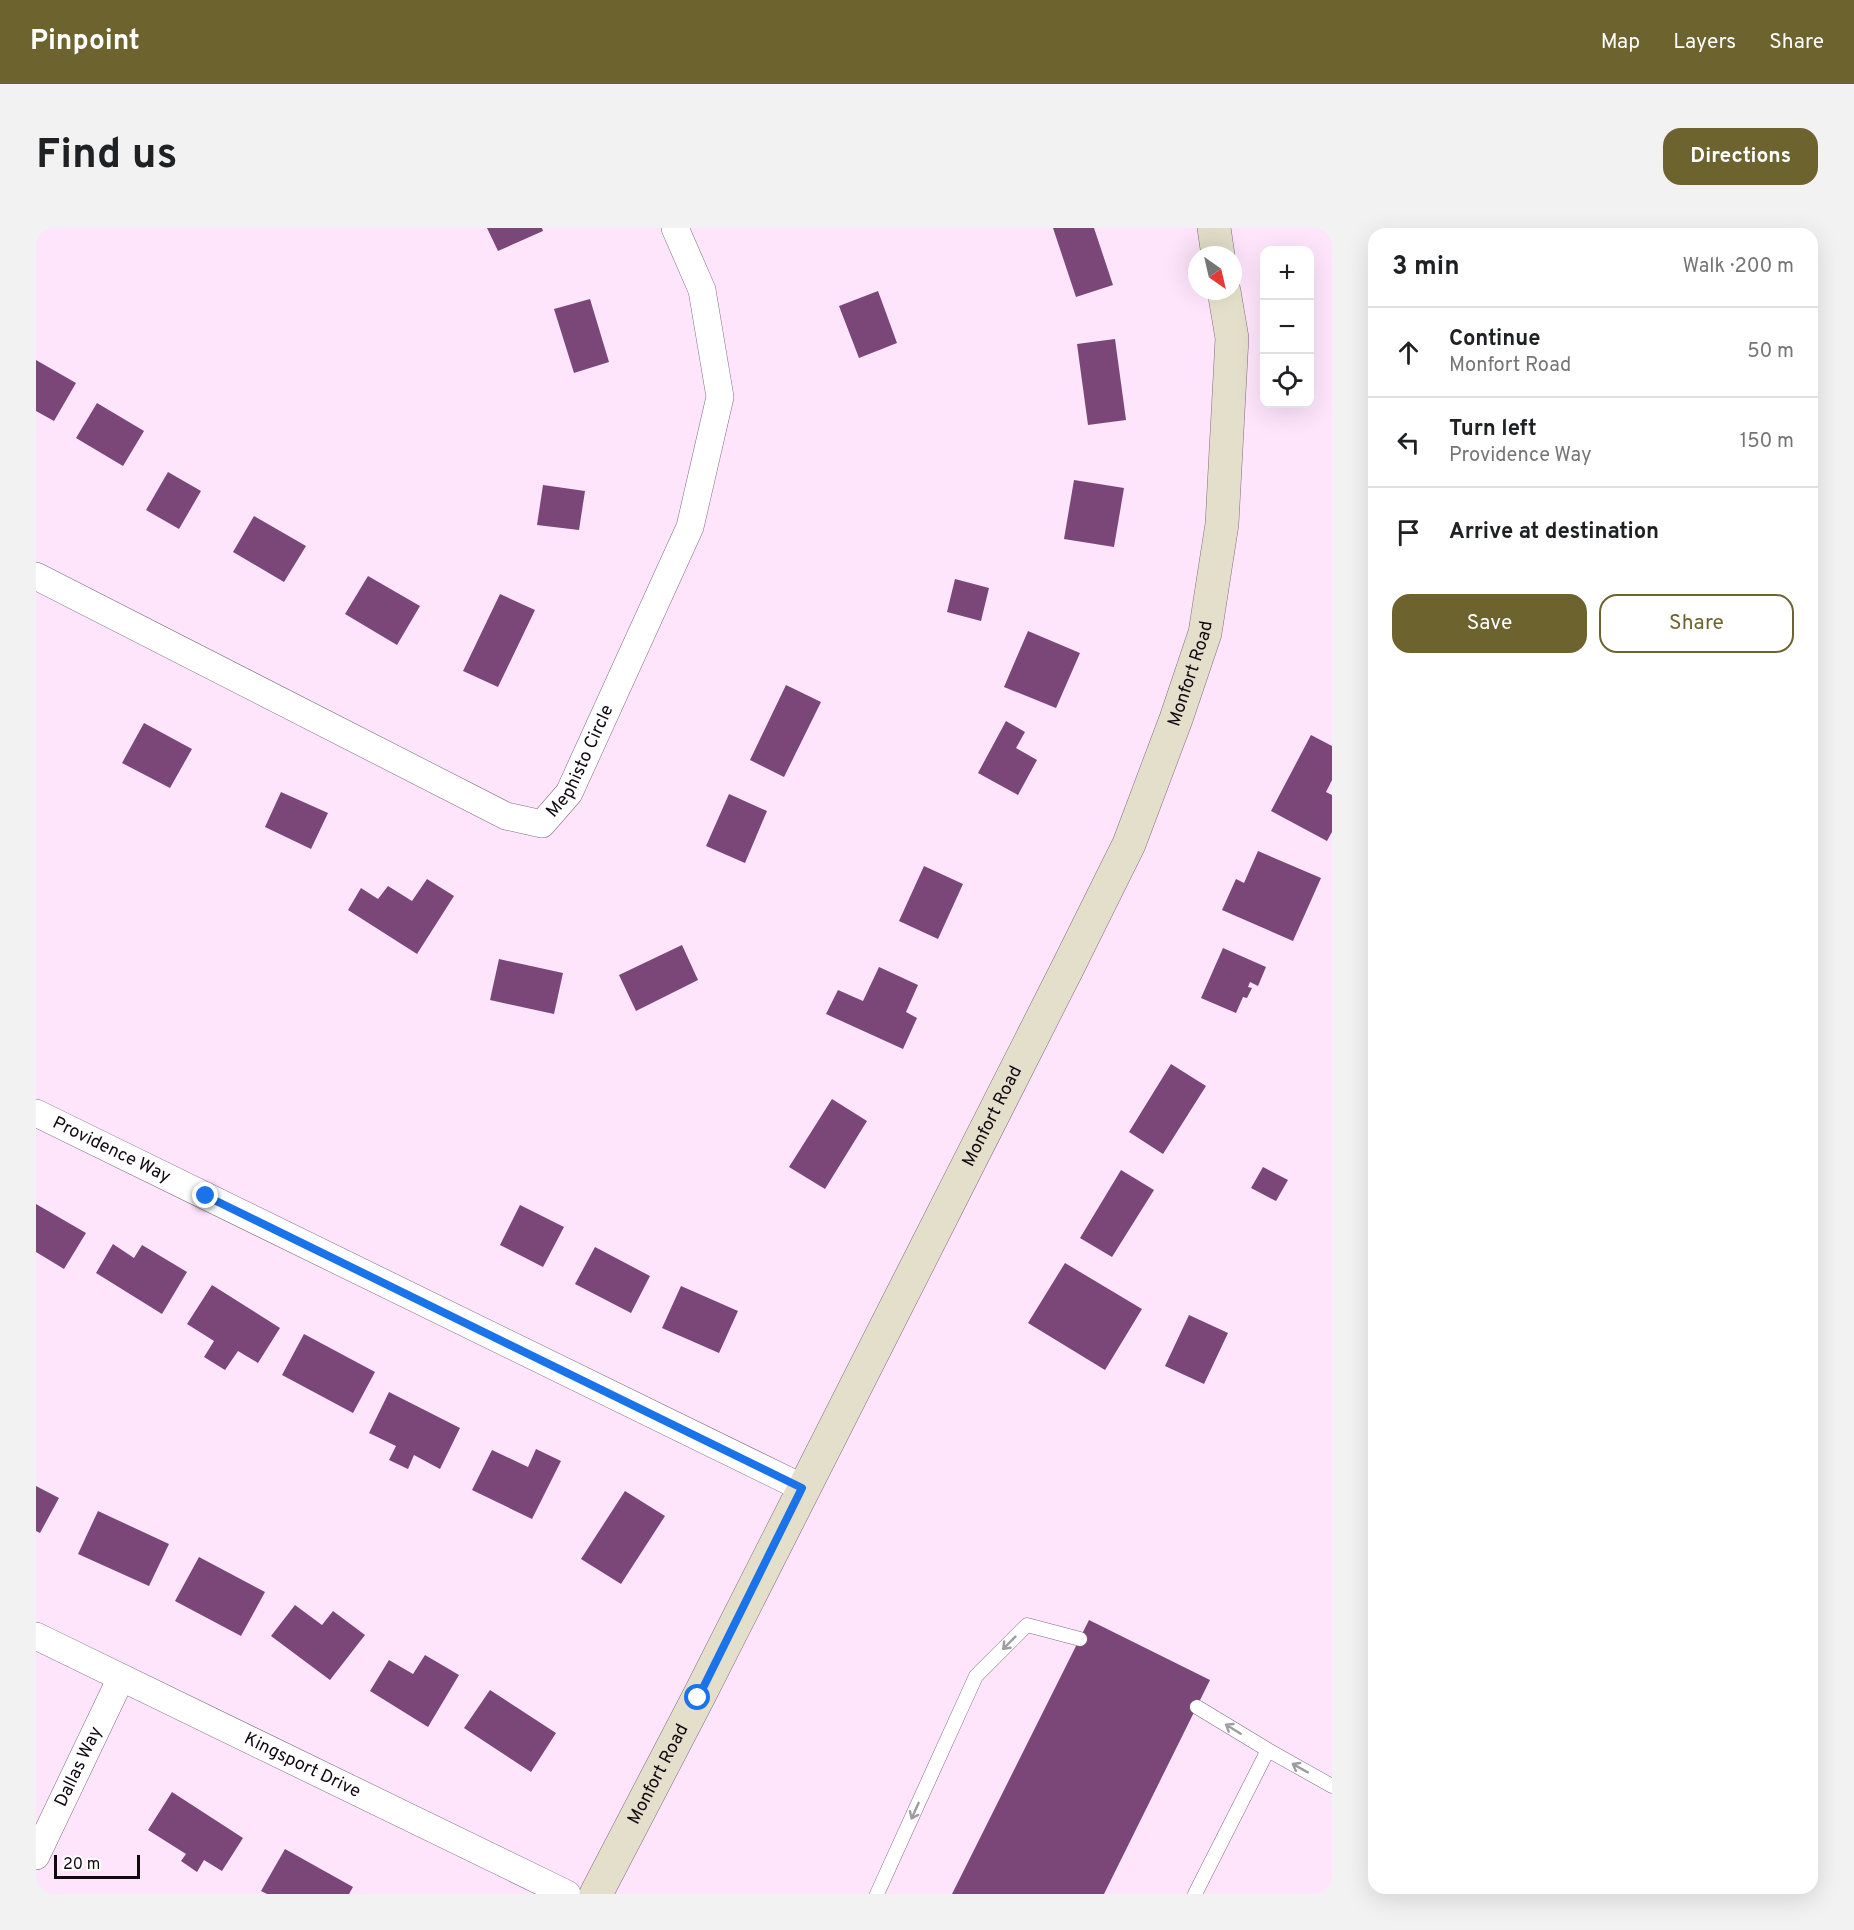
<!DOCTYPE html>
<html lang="en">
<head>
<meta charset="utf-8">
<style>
	:root { --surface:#fff; --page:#f2f2f2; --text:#202124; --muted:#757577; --line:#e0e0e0; --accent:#6d632f }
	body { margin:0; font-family:Overpass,sans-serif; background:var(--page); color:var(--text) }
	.controls { position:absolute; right:18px; top:18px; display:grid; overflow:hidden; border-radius:12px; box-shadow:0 6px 24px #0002 }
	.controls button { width:54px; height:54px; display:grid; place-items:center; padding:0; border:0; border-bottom:2px solid var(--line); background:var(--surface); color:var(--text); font:30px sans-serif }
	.compass { position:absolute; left:1152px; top:18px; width:54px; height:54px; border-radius:50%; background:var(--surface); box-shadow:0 6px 24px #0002; rotate:146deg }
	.scale { position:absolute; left:18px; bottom:15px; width:86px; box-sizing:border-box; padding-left:6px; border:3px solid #100910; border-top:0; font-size:16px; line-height:21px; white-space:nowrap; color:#100910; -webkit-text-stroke:4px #fff; paint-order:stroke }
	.stop { position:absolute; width:18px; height:18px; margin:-14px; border:4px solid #1a73e8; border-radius:50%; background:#fff }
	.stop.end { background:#1a73e8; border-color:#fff; box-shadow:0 2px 6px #0008 }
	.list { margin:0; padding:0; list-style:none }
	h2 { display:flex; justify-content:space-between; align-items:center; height:78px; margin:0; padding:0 24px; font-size:26px }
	h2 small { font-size:20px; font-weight:400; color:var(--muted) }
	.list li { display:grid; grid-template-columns:39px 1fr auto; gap:18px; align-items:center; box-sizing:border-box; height:90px; padding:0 24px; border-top:2px solid var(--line) }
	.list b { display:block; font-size:22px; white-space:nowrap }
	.list p { margin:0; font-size:20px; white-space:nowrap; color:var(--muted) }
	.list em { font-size:20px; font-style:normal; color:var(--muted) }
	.actions { display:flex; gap:12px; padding:18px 24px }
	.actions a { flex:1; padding:14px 0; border:2px solid var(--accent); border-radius:18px; text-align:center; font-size:21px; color:var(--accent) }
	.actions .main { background:var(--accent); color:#fff }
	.icon { flex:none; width:33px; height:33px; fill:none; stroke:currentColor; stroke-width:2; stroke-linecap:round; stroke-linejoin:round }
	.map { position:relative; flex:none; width:1296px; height:1666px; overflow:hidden; border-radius:18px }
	header { display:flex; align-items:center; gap:36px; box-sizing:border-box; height:84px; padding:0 30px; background:var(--accent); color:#fff }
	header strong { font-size:28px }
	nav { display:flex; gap:33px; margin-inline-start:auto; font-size:21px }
	.intro { display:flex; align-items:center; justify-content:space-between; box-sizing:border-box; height:144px; padding:0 36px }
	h1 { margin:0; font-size:42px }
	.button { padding:15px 27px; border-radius:18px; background:var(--accent); color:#fff; font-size:21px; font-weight:700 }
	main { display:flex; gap:36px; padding:0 36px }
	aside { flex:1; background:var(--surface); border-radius:18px; box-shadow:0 6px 24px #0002 }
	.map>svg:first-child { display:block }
	.building { fill:#7a4778 }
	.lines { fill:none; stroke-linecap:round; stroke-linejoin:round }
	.lane-casing { stroke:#816c80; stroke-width:15 }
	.street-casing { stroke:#816c80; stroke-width:28 }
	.secondary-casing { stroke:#816c80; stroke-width:34 }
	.lane { stroke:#fff; stroke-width:14 }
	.street { stroke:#fff; stroke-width:27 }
	.secondary { stroke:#e3dfca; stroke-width:33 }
	.oneway { stroke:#9f9d9f }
	.route { stroke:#1a73e8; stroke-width:8 }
	.labels { text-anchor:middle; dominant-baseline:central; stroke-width:6; stroke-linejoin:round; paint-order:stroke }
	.street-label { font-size:18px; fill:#100910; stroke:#fff }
</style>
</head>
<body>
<header>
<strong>Pinpoint</strong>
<nav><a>Map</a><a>Layers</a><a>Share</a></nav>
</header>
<div class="intro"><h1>Find us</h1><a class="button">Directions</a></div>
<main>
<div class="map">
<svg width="1296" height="1666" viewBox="0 0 1296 1666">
	<rect width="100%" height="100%" fill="#fee5fc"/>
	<!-- building -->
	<path class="building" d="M451 0H506L507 3 462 23Z
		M1017 0H1058L1077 57 1040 69Z
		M842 63 861 115 823 130 803 78Z
		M554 71 573 134 538 145 518 81Z
		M1079 111 1090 192 1052 197 1041 116Z
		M0 132 40 155 18 193 0 183Z
		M61 175 108 203 87 238 40 210Z
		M132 244 165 263 143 301 110 282Z
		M1038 252 1088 260 1078 319 1028 311Z
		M507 257 549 263 543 302 501 297Z
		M218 288 270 318 248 354 197 324Z
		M332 348 384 378 361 417 309 386Z
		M919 351 953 360 945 393 911 384Z
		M464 366 499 382 462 459 427 443Z
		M992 403 1044 425 1020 480 968 459Z
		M750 457 785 474 748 549 714 532Z
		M970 493 989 504 980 520 1001 532 982 567 942 545Z
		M108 495 156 521 134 560 86 535Z
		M1275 507 1296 518V552L1290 564 1296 567V604L1291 613 1235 583Z
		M245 564 292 585 275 621 229 599Z
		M693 566 731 583 709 635 670 618Z
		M1222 623 1285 650 1257 713 1186 682 1200 651 1208 655Z
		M888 638 927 656 902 711 863 693Z
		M391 651 418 668 381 726 312 682 325 660 342 671 352 658 376 673Z
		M646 717 662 752 600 783 583 747Z
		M1187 720 1230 739 1222 758 1214 754 1212 759 1216 760 1211 770 1207 769 1200 785 1165 770Z
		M463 731 527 745 518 786 454 772Z
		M843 739 882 757 870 784 881 790 867 821 790 786 802 762 827 773Z
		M1135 836 1170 858 1127 926 1093 904Z
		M796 871 831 893 789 961 753 939Z
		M1227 939 1252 952 1240 973 1215 960Z
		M1085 942 1118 962 1076 1029 1044 1010Z
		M0 976 50 1005 28 1041 0 1024Z
		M484 977 528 999 507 1039 464 1017Z
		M77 1016 98 1030 106 1017 151 1044 126 1086 60 1045Z
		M559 1019 614 1048 595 1085 539 1056Z
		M1029 1035 1106 1081 1069 1142 992 1095Z
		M176 1057 244 1100 222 1135 202 1123 189 1142 168 1129 178 1113 151 1096Z
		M645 1058 702 1083 683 1125 626 1100Z
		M1153 1087 1192 1105 1168 1156 1129 1138Z
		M268 1106 339 1144 317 1185 246 1147Z
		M353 1164 424 1200 404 1241 378 1227 372 1241 353 1232 360 1218 333 1205Z
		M500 1221 525 1233 496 1291 436 1262 456 1222 492 1239Z
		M0 1258 23 1270 4 1305 0 1303Z
		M589 1263 629 1288 585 1356 545 1331Z
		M62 1283 133 1316 113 1358 42 1326Z
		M163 1329 229 1364 205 1408 139 1373Z
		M259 1377 286 1397 297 1383 329 1407 294 1452 235 1408Z
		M1053 1392 1174 1452 1068 1666H916Z
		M389 1427 423 1447 392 1499 334 1463 353 1432 377 1446Z
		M454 1462 520 1505 495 1544 428 1500Z
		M136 1564 207 1610 186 1643 168 1632 161 1644 145 1633 150 1626 112 1602Z
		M249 1621 317 1659 313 1666H231L225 1663Z"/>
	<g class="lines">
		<defs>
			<path id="lane" d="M1161 1479 1232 1522 1296 1558
				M841 1666 940 1448 991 1397 1044 1411
				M1159 1666 1232 1522"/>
			<g id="street">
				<path id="s1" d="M0 348 470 588 506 596 533 565 654 299 684 169 666 62 639 0"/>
				<path id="s2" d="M0 885 767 1260"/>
				<path id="s3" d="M0 1408 531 1666"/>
				<path id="s4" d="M0 1628 85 1450"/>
			</g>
			<g id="secondary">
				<path d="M1178 0 1182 27"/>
				<path id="s5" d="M560 1666 662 1470 1032 739 1093 616 1140 491 1169 405 1186 296 1196 110 1188 63"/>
			</g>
		</defs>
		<!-- lane casing -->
		<use href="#lane" class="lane-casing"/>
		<!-- street casing -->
		<use href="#street" class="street-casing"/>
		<!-- secondary casing -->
		<use href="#secondary" class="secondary-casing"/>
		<!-- lane -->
		<use href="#lane" class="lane"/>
		<!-- street -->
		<use href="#street" class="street"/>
		<!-- secondary -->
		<use href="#secondary" class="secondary"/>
	</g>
	<!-- one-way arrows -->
	<defs><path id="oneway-shaft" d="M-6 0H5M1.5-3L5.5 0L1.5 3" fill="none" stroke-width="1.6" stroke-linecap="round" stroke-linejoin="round" transform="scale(1.5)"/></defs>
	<g class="oneway">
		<use href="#oneway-shaft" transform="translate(973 1415) rotate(135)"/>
		<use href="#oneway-shaft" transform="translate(1197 1501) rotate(-148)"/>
		<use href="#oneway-shaft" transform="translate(1264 1540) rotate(-151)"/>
		<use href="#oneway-shaft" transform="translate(879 1583) rotate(114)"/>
	</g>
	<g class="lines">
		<!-- route -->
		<path class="route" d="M170 968 766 1260 662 1470"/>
	</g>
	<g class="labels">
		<!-- street labels -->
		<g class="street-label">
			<text stroke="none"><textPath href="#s5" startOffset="1359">Monfort Road</textPath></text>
			<text stroke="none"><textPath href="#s1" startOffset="639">Mephisto Circle</textPath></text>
			<text stroke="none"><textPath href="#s5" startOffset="873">Monfort Road</textPath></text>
			<text stroke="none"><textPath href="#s2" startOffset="84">Providence Way</textPath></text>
			<text stroke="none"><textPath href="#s3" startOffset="296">Kingsport Drive</textPath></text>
			<text stroke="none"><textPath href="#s4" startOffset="99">Dallas Way</textPath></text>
			<text stroke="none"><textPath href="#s5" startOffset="135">Monfort Road</textPath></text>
		</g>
	</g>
</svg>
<div class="controls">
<button>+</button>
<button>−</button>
<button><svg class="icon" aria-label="locate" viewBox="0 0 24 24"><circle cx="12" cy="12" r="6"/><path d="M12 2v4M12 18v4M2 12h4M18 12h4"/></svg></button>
</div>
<svg class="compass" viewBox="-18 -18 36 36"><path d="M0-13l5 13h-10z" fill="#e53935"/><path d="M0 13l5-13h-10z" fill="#757577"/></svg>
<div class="scale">20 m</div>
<div class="stop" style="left:662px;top:1470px"></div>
<div class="stop end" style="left:170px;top:968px"></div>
</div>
<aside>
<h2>3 min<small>Walk · 200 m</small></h2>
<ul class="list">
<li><svg class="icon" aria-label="ahead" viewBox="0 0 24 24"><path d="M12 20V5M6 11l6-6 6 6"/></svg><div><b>Continue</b><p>Monfort Road</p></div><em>50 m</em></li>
<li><svg class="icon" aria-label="left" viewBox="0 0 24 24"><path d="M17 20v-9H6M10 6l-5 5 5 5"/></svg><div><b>Turn left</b><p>Providence Way</p></div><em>150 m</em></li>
<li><svg class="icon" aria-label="arrive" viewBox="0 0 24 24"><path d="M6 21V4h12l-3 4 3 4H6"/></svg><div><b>Arrive at destination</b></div></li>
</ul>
<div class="actions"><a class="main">Save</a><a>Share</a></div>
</aside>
</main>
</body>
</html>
